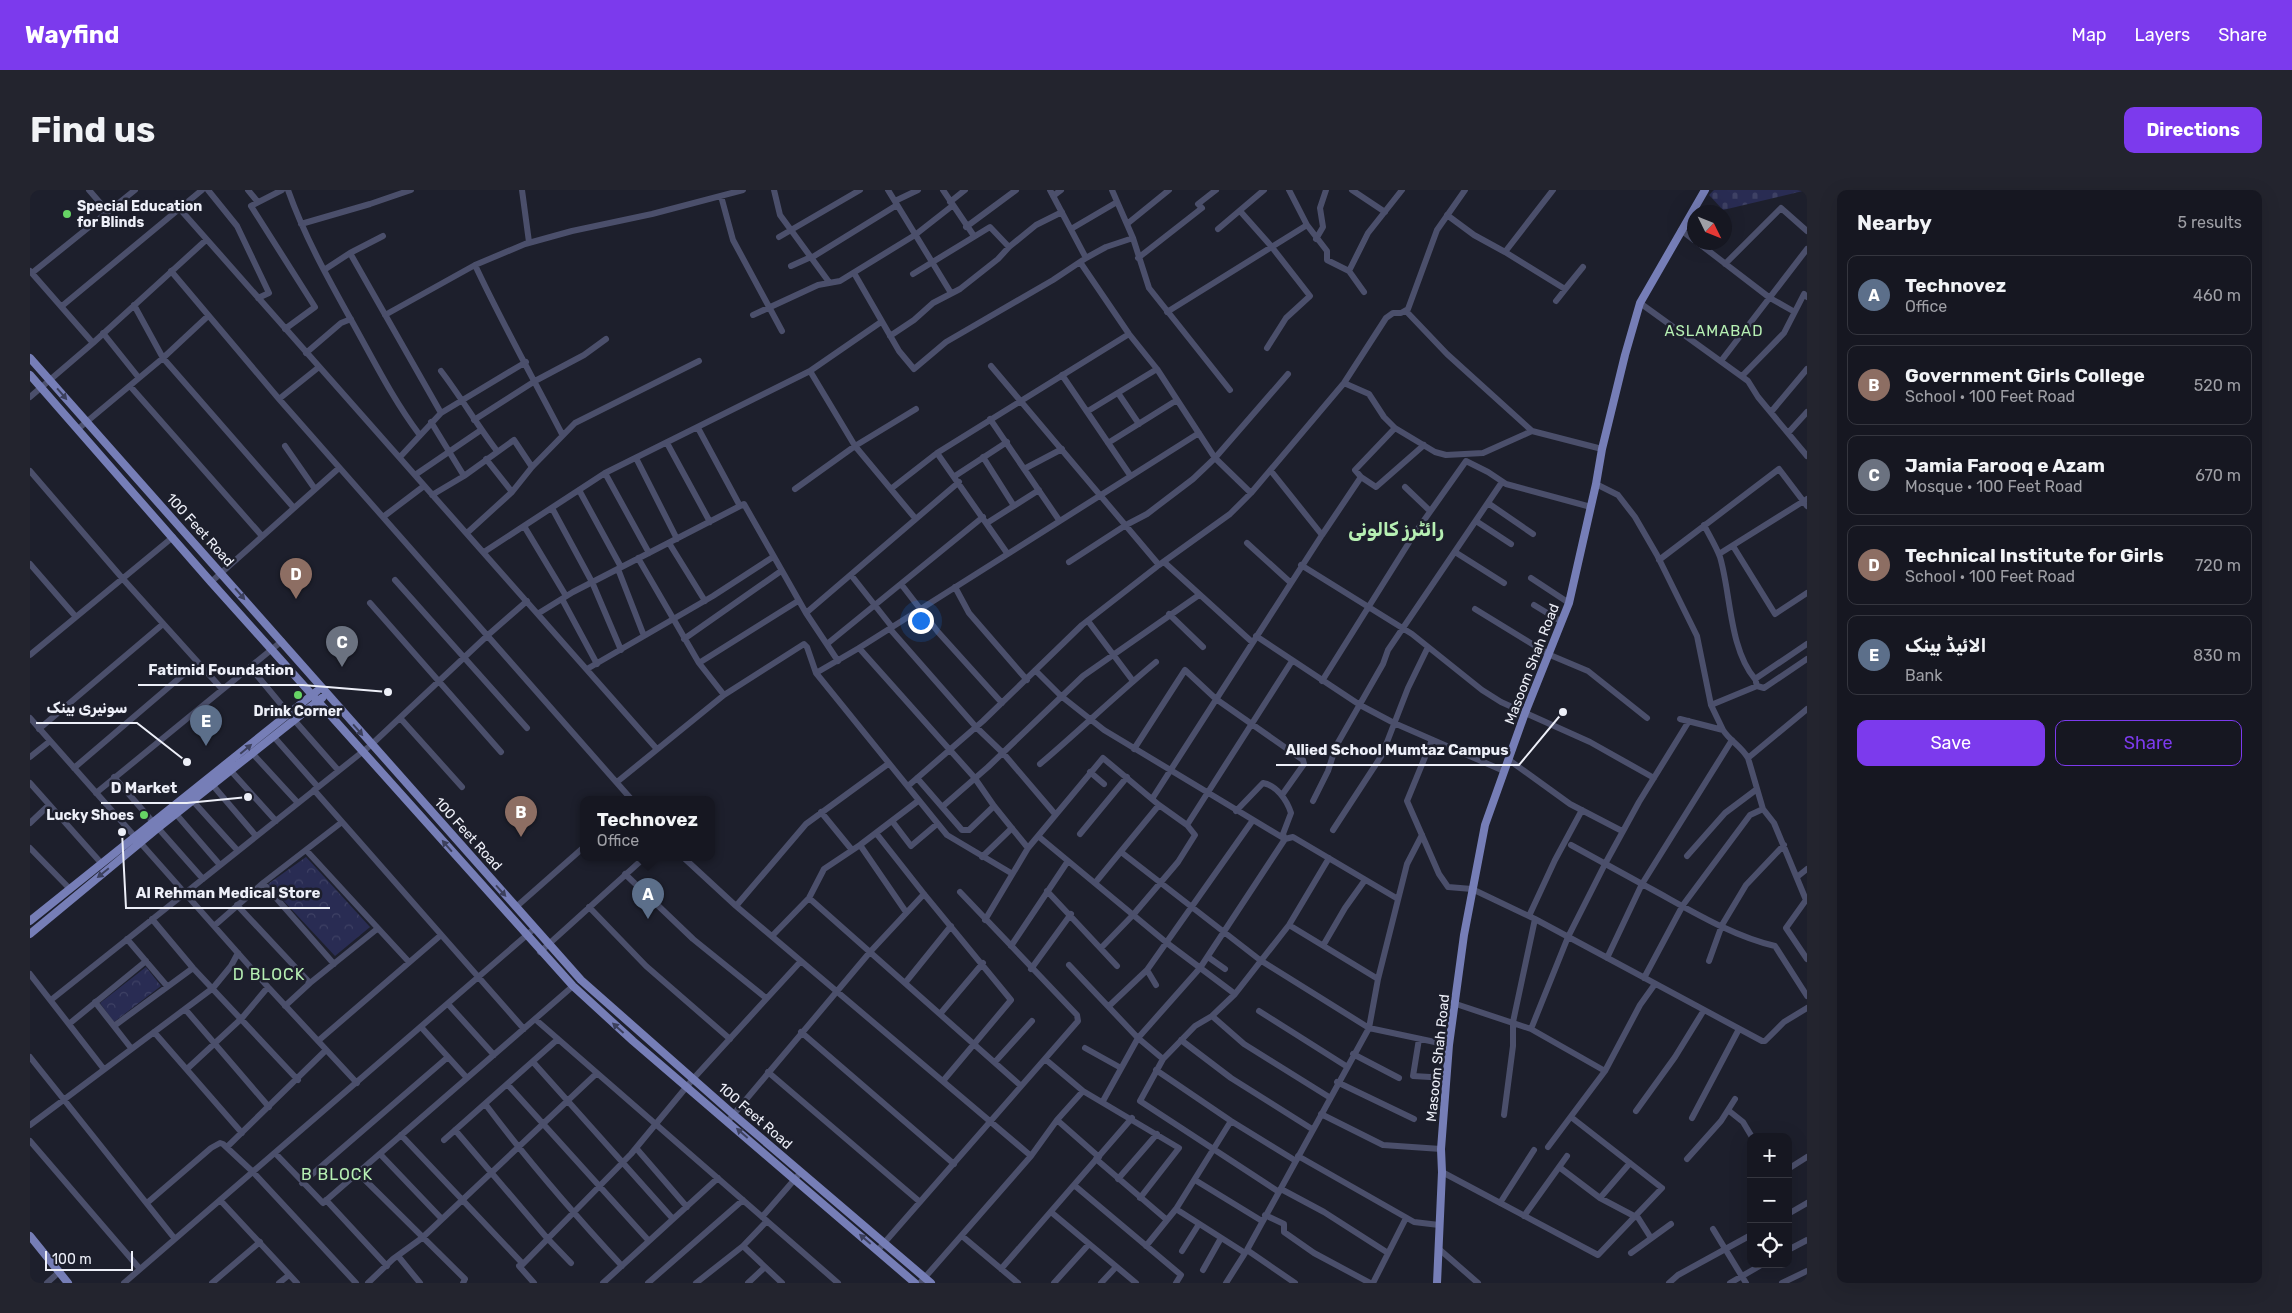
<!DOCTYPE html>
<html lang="en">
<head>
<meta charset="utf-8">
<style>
	:root { --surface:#161721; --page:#23242e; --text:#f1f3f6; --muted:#9e9fa5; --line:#35363f; --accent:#7c3aed }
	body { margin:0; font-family:Rubik,"Noto Sans Arabic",sans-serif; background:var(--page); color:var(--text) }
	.controls { position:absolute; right:15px; bottom:15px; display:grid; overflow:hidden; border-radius:10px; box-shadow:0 5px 20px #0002 }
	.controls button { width:45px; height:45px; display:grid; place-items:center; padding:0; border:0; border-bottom:1px solid var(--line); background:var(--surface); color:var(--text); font:25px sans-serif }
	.compass { position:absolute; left:1657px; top:15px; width:45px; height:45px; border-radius:50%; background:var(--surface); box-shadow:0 5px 20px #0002; rotate:133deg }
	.scale { position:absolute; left:15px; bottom:12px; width:88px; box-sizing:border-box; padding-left:5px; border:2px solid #edeff8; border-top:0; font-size:14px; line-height:18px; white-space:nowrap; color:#edeff8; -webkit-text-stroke:4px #1d1f2c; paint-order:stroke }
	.you { position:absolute; left:890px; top:430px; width:18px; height:18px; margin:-12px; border:4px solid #fff; border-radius:50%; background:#1a73e8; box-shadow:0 0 0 8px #1a73e833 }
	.badge { display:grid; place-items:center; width:32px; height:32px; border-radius:50%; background:var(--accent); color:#fff; font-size:16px; font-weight:700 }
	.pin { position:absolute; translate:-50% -41px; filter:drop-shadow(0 1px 2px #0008) }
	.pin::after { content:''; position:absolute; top:26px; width:18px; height:15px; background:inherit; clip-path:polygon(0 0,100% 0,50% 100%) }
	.popup { position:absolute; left:550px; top:606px; width:135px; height:65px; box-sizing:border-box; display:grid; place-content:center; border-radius:10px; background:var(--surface); filter:drop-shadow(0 1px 4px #0005); font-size:16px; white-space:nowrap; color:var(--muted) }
	.popup b { font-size:19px; color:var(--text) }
	.popup::after { content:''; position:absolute; left:50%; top:100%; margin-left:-10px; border:10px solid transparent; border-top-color:var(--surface) }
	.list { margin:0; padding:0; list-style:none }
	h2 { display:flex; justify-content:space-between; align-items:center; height:65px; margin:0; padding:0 20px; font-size:21px }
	h2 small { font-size:16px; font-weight:400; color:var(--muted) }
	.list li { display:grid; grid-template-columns:32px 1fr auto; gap:15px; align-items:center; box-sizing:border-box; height:80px; margin:0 10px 10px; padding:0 10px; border:1px solid var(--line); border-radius:10px }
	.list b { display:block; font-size:19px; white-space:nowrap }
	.list p { margin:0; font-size:16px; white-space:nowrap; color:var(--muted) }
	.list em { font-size:16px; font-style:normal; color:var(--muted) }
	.actions { display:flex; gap:10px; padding:15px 20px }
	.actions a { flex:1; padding:11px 0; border:1px solid var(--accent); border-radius:10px; text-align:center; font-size:18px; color:var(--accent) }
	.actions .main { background:var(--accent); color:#fff }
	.icon { flex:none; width:28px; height:28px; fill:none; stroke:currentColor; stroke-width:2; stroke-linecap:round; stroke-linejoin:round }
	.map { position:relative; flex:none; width:1777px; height:1093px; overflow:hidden; border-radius:10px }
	header { display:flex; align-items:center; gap:30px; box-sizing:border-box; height:70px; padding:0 25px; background:var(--accent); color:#fff }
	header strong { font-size:24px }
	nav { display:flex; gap:28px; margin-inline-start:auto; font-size:18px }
	.intro { display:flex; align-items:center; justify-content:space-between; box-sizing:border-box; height:120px; padding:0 30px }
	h1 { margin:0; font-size:35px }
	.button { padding:12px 22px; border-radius:10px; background:var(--accent); color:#fff; font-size:18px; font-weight:700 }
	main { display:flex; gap:30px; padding:0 30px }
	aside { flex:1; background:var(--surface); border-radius:10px; box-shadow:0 5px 20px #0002 }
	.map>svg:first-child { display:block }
	.cemetery { fill:url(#cemetery-stones) }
	.park { fill:url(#park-crowns) }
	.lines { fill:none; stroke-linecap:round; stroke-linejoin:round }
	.minor { stroke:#4b4f6b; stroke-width:6 }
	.major { stroke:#767eb7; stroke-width:8 }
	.oneway { fill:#3c405d }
	.poi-dot { fill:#67d465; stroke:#1d1f2c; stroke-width:2 }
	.labels { text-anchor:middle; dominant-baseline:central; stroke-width:5; stroke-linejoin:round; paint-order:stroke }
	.poi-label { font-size:14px; font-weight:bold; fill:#edeff8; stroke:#1d1f2c; text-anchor:start }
	.street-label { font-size:14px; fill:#edeff8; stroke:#1d1f2c }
	.neighbourhood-label { font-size:15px; letter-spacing:1px; fill:#b6efb3; stroke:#1d1f2c }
	.quarter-label { font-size:16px; letter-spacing:1px; fill:#b6efb3; stroke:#1d1f2c }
	.district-label { font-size:19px; font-weight:bold; fill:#b6efb3; stroke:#1d1f2c }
	.leader { fill:none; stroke:#edeff8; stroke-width:2 }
	.callout-dot { fill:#edeff8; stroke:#1d1f2c; stroke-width:2 }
	.callout-label { font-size:15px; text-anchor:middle; font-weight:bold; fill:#edeff8; stroke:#1d1f2c; stroke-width:5; stroke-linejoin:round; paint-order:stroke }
</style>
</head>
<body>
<header>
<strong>Wayfind</strong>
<nav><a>Map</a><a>Layers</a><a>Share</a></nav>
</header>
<div class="intro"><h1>Find us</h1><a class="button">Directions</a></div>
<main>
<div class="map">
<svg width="1777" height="1093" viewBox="0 0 1777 1093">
	<defs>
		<pattern id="cemetery-stones" width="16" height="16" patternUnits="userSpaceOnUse" patternTransform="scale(1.25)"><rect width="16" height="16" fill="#292c53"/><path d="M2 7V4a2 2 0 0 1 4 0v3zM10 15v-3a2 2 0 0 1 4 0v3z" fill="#3e4164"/></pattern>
		<pattern id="park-crowns" width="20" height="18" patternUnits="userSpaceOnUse" patternTransform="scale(1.25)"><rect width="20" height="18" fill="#292c53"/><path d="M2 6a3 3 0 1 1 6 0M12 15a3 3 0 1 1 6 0" fill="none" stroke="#3e4164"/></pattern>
	</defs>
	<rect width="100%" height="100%" fill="#1d1f2c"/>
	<!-- cemetery -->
	<path class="cemetery" d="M1684 0H1777L1693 20 1679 5Z"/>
	<!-- park -->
	<path class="park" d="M276 667 340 737 305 766 238 694Z
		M116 777 131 796 84 832 70 813Z"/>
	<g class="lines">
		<!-- minor -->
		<path class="minor" d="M59 0 78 22
			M178 0 207 36 239 103 228 108
			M218 0 227 11
			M252 0 221 16 285 117 255 139
			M258 0C275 48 300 92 325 137 345 173 364 211 389 244
			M492 0 499 52
			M744 0 750 25 799 92
			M858 0 921 103
			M913 0 944 46
			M1020 0 1056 68
			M1082 0 1103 48 1119 98 1200 200
			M1259 0 1277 35 1297 61V70L1319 81 1334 102
			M1322 0 1355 22
			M691 6 703 50 752 141
			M1023 6 1031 0
			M865 11 888 0
			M920 12 935 0
			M149 18 626 558
			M1210 21 1241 56 1280 106 1256 128 1237 158
			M1417 25 1444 45 1475 62 1523 0
			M271 34 340 14 381 0
			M1097 34 1139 0
			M936 37 986 0
			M1041 39 1087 12
			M1188 39 1234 0
			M1651 40 1664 50
			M749 47 830 0
			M1286 49 1293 37 1290 18 1296 0
			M1667 52 1740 108 1763 121
			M1475 62 1535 99 1553 77 1526 111
			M320 63 411 223
			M781 68 867 15
			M1108 68 1172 18 1168 14 1186 0
			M1050 72 1099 144 1127 179 1185 268 1221 303
			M1695 74 1751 18 1777 41
			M445 75C472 133 503 188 532 244
			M761 76 781 67
			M294 80 320 63 353 46
			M0 81 63 153
			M141 81 249 209 602 610
			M1319 81 1338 43 1372 0
			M2 83 105 0
			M824 83 869 161 884 179 916 152 1023 90 1056 68 1076 57 1103 48
			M883 84 960 37 979 57
			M1610 113 1718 191 1728 207 1777 266
			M104 115 133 168 264 318
			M32 116 172 0
			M1376 121 1417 164 1502 241 1572 259
			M1137 122 1277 35
			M355 125 445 75 495 54 542 41 622 24 713 0
			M723 125 788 95 810 91 885 45 922 16
			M73 143 109 188
			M860 146 884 130 903 113 930 99 968 69 979 57 1006 35 1032 22
			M276 163 311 133 321 129
			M1691 171 1777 59
			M961 176 1129 375
			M411 181C431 207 447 235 467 261
			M780 181 825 256 885 328
			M1032 185 1100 285
			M1712 186 1754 143 1774 104 1777 107
			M1314 193 1339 204 1354 227 1365 238 1405 262 1416 265 1453 263 1502 241
			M100 196 232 346
			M1088 203 1109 234
			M0 207 63 153 176 50
			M249 209 289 177
			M1058 221 1127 179
			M1741 222 1777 179
			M960 229 1029 330
			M444 230 505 191 554 165 576 149
			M401 232 434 286
			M668 238 710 316 714 314 776 423 929 292
			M1365 238 1325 280 1331 287 1346 297 1394 255
			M48 239 133 168 178 126
			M1758 243 1777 222
			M637 253 680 332
			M1078 253 1147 210
			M255 256 285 299
			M907 263 977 363
			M370 267 411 223 496 172
			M953 267 984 316
			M606 268 647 349
			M456 269 482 302
			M994 279 1032 259
			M0 281 93 389 192 499
			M575 283 619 363
			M385 285 451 240
			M925 286 977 252
			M1566 294 1588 305 1605 327 1627 365 1667 446 1681 515 1693 540
			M1375 297 1400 321
			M862 298 907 263 1099 144
			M765 299 825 256 886 219
			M549 300 591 377
			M402 305 434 286 484 250 502 277
			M1458 313 1503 344
			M522 318 562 392 591 460
			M353 327 394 296
			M1446 331 1481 354
			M957 333 1009 300
			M1674 335C1679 345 1686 356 1690 367 1701 404 1699 458 1725 489L1777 454
			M494 336 536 406
			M437 343 482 302 502 277 545 233 669 171
			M1292 345 1331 287
			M639 353 675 411
			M1217 353 1261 393
			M1703 356 1745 424 1777 403
			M454 362 575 283 780 181 851 132
			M1425 362 1474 393
			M1689 364 1777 309
			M608 368 669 473
			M1629 370 1749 279 1777 316
			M1039 372 1096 335 1117 324 1163 289 1185 268 1258 184
			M1134 372 1222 452
			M0 374 46 427
			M1271 375 1382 444 1452 500 1471 512 1560 552 1624 588
			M588 379 614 446
			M821 385 862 437
			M1501 388 1539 413
			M365 390 497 538
			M181 392 309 278
			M871 394 908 442 972 513
			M925 397 939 423 997 490
			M532 409 567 474
			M340 413 471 562
			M1504 415 1532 432
			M1445 419 1520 465 1558 481 1617 528
			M509 423 543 402 710 316
			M776 423 808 471
			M1139 424 1173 457
			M1058 431 1103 491
			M860 439 946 537 973 563 1025 624
			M1226 446 1330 515 1364 533 1474 581
			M654 449 751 381
			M797 454 953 327
			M829 458 944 587 964 616 998 658
			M0 465 143 347
			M220 477 259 524
			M557 479 683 406 743 367
			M1006 481 1031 506 1074 540 1255 649
			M786 483 829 458 1169 243
			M1292 491 1385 343 1436 271 1458 282 1476 294 1561 317
			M1727 496 1734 498 1777 469
			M694 505 669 473 768 411
			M1681 515 1727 496 1726 492
			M0 528 238 797 327 893
			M371 529 432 597
			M1650 529 1693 540C1700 551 1711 556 1718 568L1777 519
			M265 531 308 580
			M9 539 133 434
			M244 547 288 597
			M1402 550 1377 611 1409 684 1418 697 1442 699 1505 729 1732 851H1735L1754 832 1777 818
			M1104 559 1155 480 1186 509 1273 570 1274 574 1252 605
			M223 564 268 613
			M0 567 20 551
			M1718 568 1733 619 1744 633 1776 710 1756 738 1777 769
			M1479 570 1540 614 1592 641
			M1010 574C1049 541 1086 505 1126 472
			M44 578 167 473
			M201 581 246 631
			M1060 582 1074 594
			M84 587 123 632
			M887 588 932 640H939L964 616
			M180 592 226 646
			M587 592 694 505 774 454 777 457 786 483 917 645 981 683
			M0 593 72 674
			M878 596 953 531 1052 435 1129 375 1200 324 1221 303 1314 193 1356 128 1363 123H1371L1378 119 1407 40 1435 0
			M284 600 494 839
			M66 603 252 451
			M1122 609 1292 345 1241 281
			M162 610 208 661
			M1283 611 1298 581 1306 556 1353 474 1358 460 1472 292
			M912 617 958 577 1053 486 1169 405
			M1206 621 1233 593C1246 595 1257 610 1261 623L1253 644 1255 649
			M791 622 822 660
			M146 624 190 675
			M862 631 881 656 907 634
			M0 633 19 615
			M1157 635 1262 471
			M128 638 173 689
			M1303 640 1352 565 1378 498 1398 457
			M846 643 894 704 981 810 913 891
			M1050 644 1097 587
			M1008 646 1137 753 1205 804
			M830 655 876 722
			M1541 655 1612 694 1702 550
			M0 658 40 699
			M276 660 379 772
			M1091 662 1230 770 1339 838 1419 855
			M1657 666 1695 623 1727 599
			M952 667 982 638
			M654 668 706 716 1001 966
			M595 684 663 749 736 808
			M1767 687 1777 679
			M233 693 304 774
			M1065 693 1129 615
			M1017 701 1087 776
			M779 708 991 896
			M207 715 280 793
			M706 716 776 634 858 574
			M486 717 554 657
			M559 717 616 776 700 849
			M1499 726 1525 670 1552 620
			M122 729 163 778 268 890
			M955 730 998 658 1073 568 1129 615 1157 635 1165 645 1148 672 1103 725 1072 757
			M1259 735 1348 789
			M184 736 233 693 312 632
			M742 746 779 708 794 679 830 655 888 611
			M97 749 137 796
			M1294 754 1315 718 1335 690
			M981 756 1038 671
			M510 762 614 668
			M1178 767 1195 779
			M1577 768 1612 694C1654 716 1698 745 1745 756L1777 806
			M1679 771 1692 735 1716 695 1754 655
			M1039 775 1108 848 1133 869
			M1001 779 1041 724
			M1117 780 1126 795
			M0 784 73 878
			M1614 788 1653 715 1720 625 1733 619
			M875 793 921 736
			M21 810 341 555 458 445 497 411
			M65 812 101 858
			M418 814 464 865
			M1426 814 1501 839 1538 747 1575 674 1609 612 1659 531
			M255 816 280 793 347 739
			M1079 816 1117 780 1223 630
			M155 819 239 917
			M1229 821 1316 876
			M910 824 953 773
			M1182 826 1214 854 1299 907
			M505 829 808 1093
			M39 834 116 771
			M84 836 163 778
			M391 837 437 888
			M1501 839 1575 881 1518 957
			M124 842 212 943
			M771 842 924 974
			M1389 849 1383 886 1417 888
			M1151 850 1201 888 1282 939
			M288 851 411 745
			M1055 858 1091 878
			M1323 864 1369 888
			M0 867 145 1049
			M1015 869 1053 901 1149 958 1110 1008
			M503 872 643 1029
			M965 872 1002 831
			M157 879 212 828 238 797
			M1126 880 1201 931 1266 971
			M1575 881 1610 815 1625 794
			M738 882 890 1012
			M1307 892 1384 929
			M478 895 619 1051
			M1073 911 1108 848 1170 778 1255 649 1263 647 1368 709
			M456 915C498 971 544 1024 592 1076
			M1698 920 1713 932 1722 947
			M1606 921 1645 867 1674 820
			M1291 924 1353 955 1411 959
			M1474 925 1483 856V832L1505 729
			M1662 928 1709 839
			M1027 930 1069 967
			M698 931 840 762 894 704
			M0 935 183 798 201 776 208 763
			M425 940 517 1048 541 1073
			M371 945 493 1074 489 1076 504 1093
			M414 950 528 849
			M0 951 110 1079
			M197 957 296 860
			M606 958 657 1017
			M245 963 293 1013 543 796
			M350 964 411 1028
			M1268 966 1384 1032 1409 1035
			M1066 969 1137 1030
			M1657 969 1691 931 1705 909
			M1529 977 1570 1008 1606 1027
			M1758 979 1777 967
			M1412 982 1568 1065 1632 998 1541 927
			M328 983 435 1089 433 1093
			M1088 989 1127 944
			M1165 990 1232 1031
			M272 993 418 867
			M1044 995 1151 1085 1146 1093
			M1251 999 1294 1022 1358 1063
			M1249 1002 1110 911 1133 869 1165 836 1182 826 1205 804 1259 735 1299 668
			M1570 1008 1600 973
			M190 1010 267 1093
			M296 1010 357 1076
			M117 1013 181 958 190 953 193 954 223 982 326 1093
			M1470 1013 1504 960
			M1146 1019 1215 1063
			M1021 1022 1106 1093
			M1758 1024 1777 1013
			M1235 1025 1254 1034V1042L1284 1063 1340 1093
			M1494 1026 1537 966
			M1607 1026 1621 1048
			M732 1027 771 982
			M1683 1039 1716 1093
			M932 1046 988 1093
			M713 1056 752 1093
			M1116 1056 1146 1019 1201 931
			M1409 1059 1448 1093
			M848 1060 1048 831 1047 825 930 702
			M1217 1060 1265 1093
			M1758 1060 1777 1050
			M1152 1061 1169 1034
			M1601 1063 1641 1034
			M368 1066 390 1093
			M493 1074 601 964 663 889 771 771
			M971 1079 1102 928
			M1173 1080 1191 1048
			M17 1093 29 1082
			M94 1093 505 738
			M182 1093 230 1052
			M249 1093 259 1085
			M338 1093 363 1069 392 1048 567 883
			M573 1093 688 988
			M618 1093 713 1010
			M666 1093 713 1056 737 1031
			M718 1093 735 1077
			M890 1093 1001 966 1027 930 1053 901
			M1024 1093 1059 1054
			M1071 1093 1086 1077
			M1196 1093 1217 1060 1339 838 1348 789 1377 674 1392 645
			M1343 1093 1376 1028
			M1639 1093 1648 1085 1721 1045
			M1700 1093 1733 1074
			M1752 1093 1777 1081"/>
		<!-- major -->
		<path class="major" d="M0 168 551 790 704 925 901 1093
			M0 185 181 392 543 796 603 851 885 1093
			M0 731 287 501
			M0 744 128 638 292 508
			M0 1046 38 1093
			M1407 1093 1412 982 1411 959 1419 855 1434 745 1455 635 1495 523 1539 413 1566 294 1572 259 1595 165 1610 113 1675 0"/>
	</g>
	<!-- one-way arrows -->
	<defs><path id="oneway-solid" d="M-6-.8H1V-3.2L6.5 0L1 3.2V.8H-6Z" transform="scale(1.25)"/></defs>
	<g class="oneway">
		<use href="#oneway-solid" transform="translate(32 204) rotate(49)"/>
		<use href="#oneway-solid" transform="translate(210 404) rotate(49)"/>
		<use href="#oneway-solid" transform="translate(328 540) rotate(49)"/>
		<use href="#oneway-solid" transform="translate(216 559) rotate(-40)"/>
		<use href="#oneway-solid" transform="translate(417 656) rotate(-131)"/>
		<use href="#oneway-solid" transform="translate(73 683) rotate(141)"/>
		<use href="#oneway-solid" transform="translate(471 701) rotate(48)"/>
		<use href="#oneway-solid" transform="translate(588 838) rotate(-138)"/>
		<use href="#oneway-solid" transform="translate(712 943) rotate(-139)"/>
		<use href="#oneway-solid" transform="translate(835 1049) rotate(-139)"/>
	</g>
	<!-- markers -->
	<g class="poi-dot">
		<circle cx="37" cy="24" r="5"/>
		<circle cx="268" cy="505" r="5"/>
		<circle cx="114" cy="625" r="5"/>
	</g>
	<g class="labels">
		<!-- poi labels -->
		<g class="poi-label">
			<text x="47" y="16">Special Education<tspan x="47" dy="16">for Blinds</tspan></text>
			<text x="268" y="521" text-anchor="middle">Drink Corner</text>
			<text x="104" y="625" text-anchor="end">Lucky Shoes</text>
		</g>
		<!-- street labels -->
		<g class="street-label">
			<text transform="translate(170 340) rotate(48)">100 Feet Road</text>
			<text transform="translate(1502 474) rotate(-69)">Masoom Shah Road</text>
			<text transform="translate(438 644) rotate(48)">100 Feet Road</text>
			<text transform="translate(1408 868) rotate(-84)">Masoom Shah Road</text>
			<text transform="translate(725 926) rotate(41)">100 Feet Road</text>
		</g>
		<!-- neighbourhood labels -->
		<g class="neighbourhood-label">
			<text x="1684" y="141">ASLAMABAD</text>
		</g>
		<!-- quarter labels -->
		<g class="quarter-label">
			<text x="239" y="784">D BLOCK</text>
			<text x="307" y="984">B BLOCK</text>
		</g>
		<!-- district labels -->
		<g class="district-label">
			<text x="1366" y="339">رائٹرز کالونی</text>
		</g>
	</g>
	<!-- callouts -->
	<path class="leader" d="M358 502L273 495H108M157 572L107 533H6M1533 522L1489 575H1246M218 607L157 613H71M92 642L96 718H300"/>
	<g class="callout-dot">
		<circle cx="358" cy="502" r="5"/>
		<circle cx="157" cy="572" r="5"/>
		<circle cx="1533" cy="522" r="5"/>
		<circle cx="218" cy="607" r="5"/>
		<circle cx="92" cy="642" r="5"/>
	</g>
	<g class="callout-label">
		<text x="191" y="485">Fatimid Foundation</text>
		<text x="57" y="523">سونیری بینک</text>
		<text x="1367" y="565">Allied School Mumtaz Campus</text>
		<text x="114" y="603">D Market</text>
		<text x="198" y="708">Al Rehman Medical Store</text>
	</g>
</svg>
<div class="controls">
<button>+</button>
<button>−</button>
<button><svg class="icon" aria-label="locate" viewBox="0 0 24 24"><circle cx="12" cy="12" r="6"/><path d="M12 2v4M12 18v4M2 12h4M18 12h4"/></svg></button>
</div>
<svg class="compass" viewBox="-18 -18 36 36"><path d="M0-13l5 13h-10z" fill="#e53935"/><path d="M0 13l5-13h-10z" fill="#9e9fa5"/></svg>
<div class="scale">100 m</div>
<div class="you"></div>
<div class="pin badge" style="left:618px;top:729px;background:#5c6f8a">A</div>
<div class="popup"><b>Technovez</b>Office</div>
<div class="pin badge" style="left:491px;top:647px;background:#8d6e63">B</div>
<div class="pin badge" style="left:312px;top:477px;background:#6b7280">C</div>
<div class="pin badge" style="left:266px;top:409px;background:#8d6e63">D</div>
<div class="pin badge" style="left:176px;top:556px;background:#5c6f8a">E</div>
</div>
<aside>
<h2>Nearby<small>5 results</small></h2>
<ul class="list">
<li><span class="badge" style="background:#5c6f8a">A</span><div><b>Technovez</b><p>Office</p></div><em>460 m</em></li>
<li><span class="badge" style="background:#8d6e63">B</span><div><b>Government Girls College</b><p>School · 100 Feet Road</p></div><em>520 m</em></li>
<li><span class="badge" style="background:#6b7280">C</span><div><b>Jamia Farooq e Azam</b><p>Mosque · 100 Feet Road</p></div><em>670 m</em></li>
<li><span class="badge" style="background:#8d6e63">D</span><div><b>Technical Institute for Girls</b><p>School · 100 Feet Road</p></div><em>720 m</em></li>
<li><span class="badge" style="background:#5c6f8a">E</span><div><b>الائیڈ بینک</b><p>Bank</p></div><em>830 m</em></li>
</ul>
<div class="actions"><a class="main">Save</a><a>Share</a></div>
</aside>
</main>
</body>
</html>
